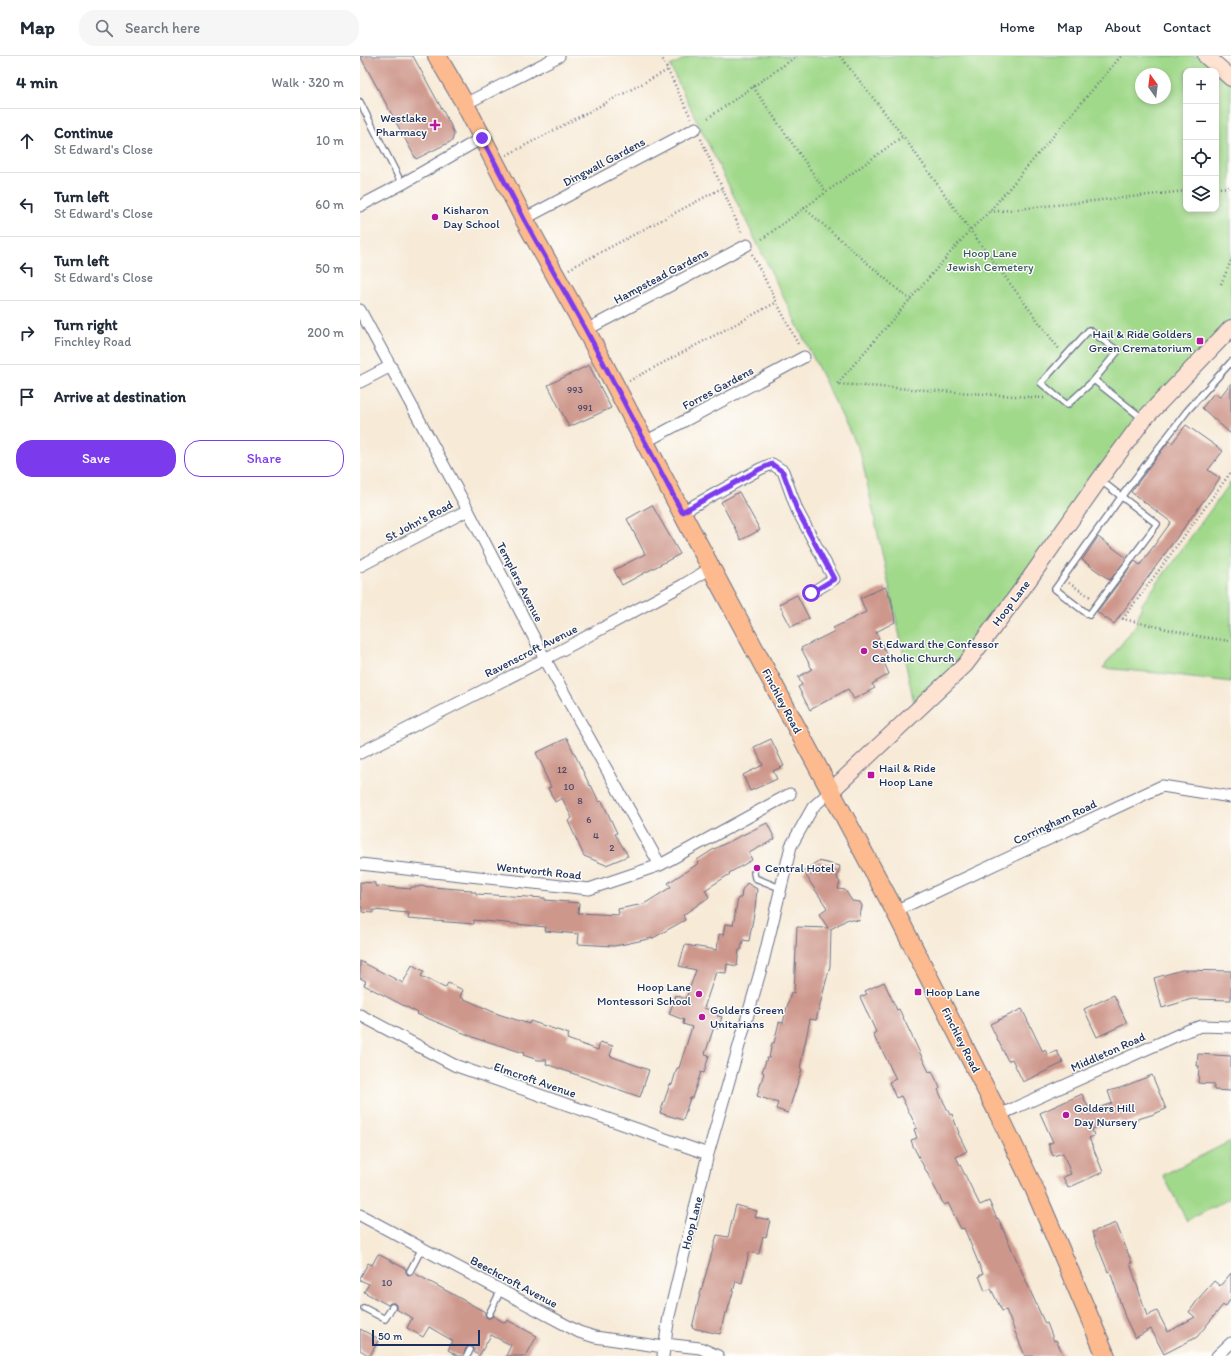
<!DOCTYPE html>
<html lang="en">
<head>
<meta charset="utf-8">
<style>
	:root { --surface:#fff; --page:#f6f6f7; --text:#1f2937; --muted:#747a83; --line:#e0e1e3; --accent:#7c3aed }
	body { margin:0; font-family:Itim,sans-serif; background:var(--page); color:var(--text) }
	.controls { position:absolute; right:12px; top:12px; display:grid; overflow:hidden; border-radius:8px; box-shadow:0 2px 6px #0003 }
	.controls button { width:36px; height:36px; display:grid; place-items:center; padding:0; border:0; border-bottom:1px solid var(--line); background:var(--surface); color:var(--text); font:20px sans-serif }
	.compass { position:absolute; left:775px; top:12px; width:36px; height:36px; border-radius:50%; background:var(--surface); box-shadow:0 2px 6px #0003; rotate:346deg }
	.scale { position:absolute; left:12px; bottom:10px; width:108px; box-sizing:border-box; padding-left:4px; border:2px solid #1b2f5e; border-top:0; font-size:11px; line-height:14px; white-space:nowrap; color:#1b2f5e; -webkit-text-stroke:3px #fdfcf7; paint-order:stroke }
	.stop { position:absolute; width:12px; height:12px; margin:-9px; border:3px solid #7c3aed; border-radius:50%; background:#fff }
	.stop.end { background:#7c3aed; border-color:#fff; box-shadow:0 1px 4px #0008 }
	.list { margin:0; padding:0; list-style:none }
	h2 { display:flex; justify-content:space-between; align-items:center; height:52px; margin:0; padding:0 16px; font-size:17px }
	h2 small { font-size:13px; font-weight:400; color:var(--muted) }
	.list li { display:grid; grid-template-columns:26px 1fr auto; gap:12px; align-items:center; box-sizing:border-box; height:64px; padding:0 16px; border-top:1px solid var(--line) }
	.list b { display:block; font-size:15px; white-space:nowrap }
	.list p { margin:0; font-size:13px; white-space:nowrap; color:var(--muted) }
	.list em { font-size:13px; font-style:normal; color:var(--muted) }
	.actions { display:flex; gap:8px; padding:12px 16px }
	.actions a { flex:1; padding:9px 0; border:1px solid var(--accent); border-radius:16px; text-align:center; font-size:14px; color:var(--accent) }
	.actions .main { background:var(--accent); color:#fff }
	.icon { flex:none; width:22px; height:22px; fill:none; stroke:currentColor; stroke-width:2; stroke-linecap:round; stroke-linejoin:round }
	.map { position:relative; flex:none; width:871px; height:1300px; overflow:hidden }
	header { display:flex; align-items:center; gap:24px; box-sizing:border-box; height:56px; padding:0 20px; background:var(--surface); border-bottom:1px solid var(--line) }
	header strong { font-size:19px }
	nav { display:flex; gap:22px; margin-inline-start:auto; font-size:14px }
	.search { width:280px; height:36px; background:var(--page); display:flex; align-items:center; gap:10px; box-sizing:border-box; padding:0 14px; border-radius:16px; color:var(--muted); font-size:15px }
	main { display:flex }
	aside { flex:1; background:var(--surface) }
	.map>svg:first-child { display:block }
	.green { fill:#a1d98b; stroke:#5e8474; fill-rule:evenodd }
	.building { fill:#ce978c }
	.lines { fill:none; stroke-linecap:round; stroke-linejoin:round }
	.lane-casing { stroke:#687088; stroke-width:8 }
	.street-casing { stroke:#687088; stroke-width:13 }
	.secondary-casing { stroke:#687088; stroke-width:18 }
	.primary-casing { stroke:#687088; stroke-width:20 }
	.path { stroke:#687088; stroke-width:2.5; stroke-dasharray:1 3; stroke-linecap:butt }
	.lane { stroke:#fff; stroke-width:5.5 }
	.street { stroke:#fff; stroke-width:11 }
	.secondary { stroke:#fee3d2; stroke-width:16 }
	.primary { stroke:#fcba8e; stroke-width:18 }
	.route { stroke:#7c3aed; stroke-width:5 }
	.poi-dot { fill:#b5179e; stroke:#fdfcf7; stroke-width:1.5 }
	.labels { text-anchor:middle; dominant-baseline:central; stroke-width:3; stroke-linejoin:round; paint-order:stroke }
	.number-label { font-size:10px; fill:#48496a }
	.poi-label { font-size:12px; fill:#1b2f5e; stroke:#fdfcf7; text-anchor:start }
	.street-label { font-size:12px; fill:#1b2f5e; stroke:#fdfcf7 }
	.park-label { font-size:12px; fill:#3c5a69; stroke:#fdfcf7 }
</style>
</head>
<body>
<header>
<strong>Map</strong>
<div class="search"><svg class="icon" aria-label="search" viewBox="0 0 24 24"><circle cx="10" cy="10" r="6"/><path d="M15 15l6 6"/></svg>Search here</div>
<nav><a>Home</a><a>Map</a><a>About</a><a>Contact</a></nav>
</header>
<main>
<aside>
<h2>4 min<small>Walk · 320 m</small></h2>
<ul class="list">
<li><svg class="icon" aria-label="ahead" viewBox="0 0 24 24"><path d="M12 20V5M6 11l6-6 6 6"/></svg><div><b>Continue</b><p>St Edward's Close</p></div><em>10 m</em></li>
<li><svg class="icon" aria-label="left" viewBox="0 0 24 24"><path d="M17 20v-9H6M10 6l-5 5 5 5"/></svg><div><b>Turn left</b><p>St Edward's Close</p></div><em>60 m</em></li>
<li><svg class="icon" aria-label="left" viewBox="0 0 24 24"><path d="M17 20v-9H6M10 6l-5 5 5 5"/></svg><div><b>Turn left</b><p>St Edward's Close</p></div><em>50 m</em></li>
<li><svg class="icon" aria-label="right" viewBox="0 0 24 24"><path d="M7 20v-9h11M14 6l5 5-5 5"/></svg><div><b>Turn right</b><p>Finchley Road</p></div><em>200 m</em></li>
<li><svg class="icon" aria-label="arrive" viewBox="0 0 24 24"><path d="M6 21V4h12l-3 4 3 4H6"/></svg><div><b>Arrive at destination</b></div></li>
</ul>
<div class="actions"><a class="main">Save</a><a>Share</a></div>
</aside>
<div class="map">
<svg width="871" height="1300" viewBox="0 0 871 1300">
	<rect width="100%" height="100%" fill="#fdfcf7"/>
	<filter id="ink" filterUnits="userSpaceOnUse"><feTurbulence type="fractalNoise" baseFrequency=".025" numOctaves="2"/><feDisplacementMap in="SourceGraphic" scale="8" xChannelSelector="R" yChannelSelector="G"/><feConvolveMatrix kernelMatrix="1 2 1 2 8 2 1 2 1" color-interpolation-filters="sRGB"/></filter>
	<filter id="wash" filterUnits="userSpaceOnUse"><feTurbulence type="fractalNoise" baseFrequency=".012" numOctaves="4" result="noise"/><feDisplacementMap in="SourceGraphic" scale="16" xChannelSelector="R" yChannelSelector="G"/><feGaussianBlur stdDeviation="0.9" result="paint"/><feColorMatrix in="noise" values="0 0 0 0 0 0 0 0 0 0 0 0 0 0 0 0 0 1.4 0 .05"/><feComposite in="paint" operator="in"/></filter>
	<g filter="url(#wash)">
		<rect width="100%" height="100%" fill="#f7ead7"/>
		<!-- green -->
		<path class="green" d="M330 0H840L871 26V272L784 363 665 529 556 656 501 399 310 10ZM826 15H856V153H826ZM781 18H805V42H781Z
			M871 426V626L808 618 743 612 776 569 782 548Z
			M871 1085V1142L827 1165 803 1119Z"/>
		<g id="blocks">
			<!-- building -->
			<path class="building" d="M0 0H53L90 68 94 78 92 85 56 103Z
				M229 309 251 352 209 371 188 329Z
				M871 327V378L842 352 854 337 860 341Z
				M826 369 863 395 848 414 860 422 754 568 737 556 775 505 780 509 811 466 771 436 809 385 812 387Z
				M379 436 400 474 381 484 361 446Z
				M292 449 320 498 262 529 254 514 285 498 267 463Z
				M738 481 767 502 750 524 722 504Z
				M525 531 531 542 535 566 516 576 528 601 523 604 529 618 512 628 515 632 494 643 488 633 450 654 438 631 442 629 438 621 452 613 441 592 475 575 473 572 506 556 500 542Z
				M437 539 449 562 431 571 419 548Z
				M207 682 230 730 231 729 239 746 242 745 257 777 255 778 268 800 246 809 224 800 208 765 212 762 202 742 195 746 188 732 191 731 184 716 185 715 176 697Z
				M411 683 424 710 413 715 417 723 390 735 383 719 403 709 394 691Z
				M407 767 415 783 389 797 392 804 369 817 370 818 345 834 349 841 323 859 325 864 293 882 265 888 254 890 218 888 219 878 185 875 186 871 114 864V868L48 863 49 857 13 854V857L2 856V851L0 850V826L15 827V830L51 833V831H59V830L111 834V836H116V838L185 842V844L219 847 218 857 259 859 258 853 284 848 311 831 308 827 339 807 337 804 354 793Z
				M458 805 480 810 477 822 480 826 478 833 485 834 492 845 500 846 502 850 499 865 488 863 471 873 470 910 456 964 450 963 440 1012 442 1013 428 1057 416 1053 418 1047 397 1040 404 1017 402 1016 407 1002H409L412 987H414L419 966 423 967 431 936 434 937 437 871 468 872 459 858 467 852 443 815Z
				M387 827 397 833 395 852 389 885 383 884 381 894H379L377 910 367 908 366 917 356 916 344 952 358 957 357 960 362 961 358 973 354 971 345 998 349 999 344 1017 341 1016 332 1042H330L323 1064 300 1057 310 1028 312 1029 317 1012H319L332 971 323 968 324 964 309 958 316 939 326 943 336 914 319 910 325 889 357 894 359 878 363 879 365 868 373 869 378 842H381L382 834Z
				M0 905 43 927 52 909 64 915 61 920 85 932 88 927 103 934 100 941 138 958 169 968 170 965 209 978 207 983 238 994 240 986 253 990 250 1000 289 1014 280 1041 186 1008 187 1004H178L163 999 164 997 123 984V985L57 958 58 957 4 929 6 925 0 922Z
				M822 914 871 915V944L832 943 802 952 794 922Z
				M524 926 537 954 539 953 569 1016 572 1015 580 1032 578 1034 590 1059 592 1058 599 1077H598L607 1095 596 1101 620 1149 629 1145 637 1163 638 1162 685 1268 687 1267 694 1285 696 1284 704 1300H665L646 1254 642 1255 631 1233 625 1235 619 1220 623 1218 604 1172 601 1173 588 1147 584 1149 553 1090 551 1084 557 1082 554 1073 557 1072 541 1040 536 1042 529 1026 536 1023 519 988 518 989 513 978 516 976 500 941 507 938 505 935Z
				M754 939 767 967 737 981 724 953Z
				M662 953 683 996 685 994 688 999 697 995 703 1007 663 1026 652 1003 648 1005 630 968Z
				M838 998 871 1000V1035L854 1034V1028L838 1027 839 1010H837Z
				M792 1019 806 1053 791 1059 762 1068 760 1063 732 1073 734 1080 729 1082 743 1116 708 1132 703 1121 711 1118 703 1097 693 1100 688 1088 693 1086 680 1057 722 1038 730 1055 752 1047 748 1035 760 1032Z
				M376 1149 397 1155 395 1161 410 1164 406 1181 403 1180 399 1198 389 1196 382 1227 376 1225 367 1257H365L360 1278 332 1272 339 1242 357 1179 368 1181Z
				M756 1167 772 1207H770L787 1260 797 1255 808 1276 835 1261 829 1256 839 1242 854 1225 860 1230 871 1217V1243L865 1251 863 1249 837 1281 804 1298 791 1273 775 1282 765 1261 750 1215 748 1216 732 1176Z
				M18 1198 46 1213V1216L48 1219H52L54 1217 125 1256V1259L127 1262H130L133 1260 145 1267 147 1264 177 1280 166 1300H146L151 1289 131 1279 119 1300 114 1296V1292L110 1290 106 1292 103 1300H98L88 1294 93 1285 69 1271 63 1281 47 1272 52 1262 36 1253V1249L34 1247H30L28 1249 4 1236 9 1228 0 1224V1222L8 1207 12 1209Z
				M0 1273 19 1283 10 1300 0 1294Z"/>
		</g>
	</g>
	<g filter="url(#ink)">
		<use href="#blocks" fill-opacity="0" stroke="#687088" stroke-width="1"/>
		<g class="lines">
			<defs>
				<path id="lane" d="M0 46 42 128
					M734 324 707 349 681 327 729 274 758 295 734 324 782 362
					M740 424 797 468 729 559 695 533 761 441 827 355 871 306
					M394 817 395 822 420 832
					M50 1215 62 1192
					M4 1252 25 1263 32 1251
					M129 1258 141 1234
					M107 1300 110 1294"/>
				<path id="street" d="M105 48 199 0
					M0 150 42 128 122 82
					M164 163 336 72
					M0 254 108 454 185 603 300 809
					M226 274 387 189
					M0 326 31 310
					M285 386 444 301
					M322 456 400 413 412 408 423 415 437 454 474 523 451 537
					M0 510 108 454
					M0 697 185 603 323 529 351 512
					M0 808 229 833 300 809 430 738
					M535 855 802 730 871 741
					M0 959 94 1009 348 1098
					M639 1059 829 974 842 970 871 971
					M0 1159 219 1276 235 1281 304 1291
					M305 1288 340 1292 358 1300
					M303 1300 309 1260 348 1098 403 906 431 790 453 751 471 735
					M857 1300 871 1287"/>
				<path id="secondary" d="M846 0 871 22
					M471 735 605 609 665 529 739 424 784 363 871 272"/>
				<path id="primary" d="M77 0 105 48 164 163 226 274 351 512 535 855 639 1059 674 1132 746 1300"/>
			</defs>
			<!-- lane casing -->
			<use href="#lane" class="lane-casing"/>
			<!-- street casing -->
			<use href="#street" class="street-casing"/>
			<!-- secondary casing -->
			<use href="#secondary" class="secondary-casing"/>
			<!-- primary casing -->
			<use href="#primary" class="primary-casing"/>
			<!-- path -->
			<path class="path" d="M301 0 331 62
				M480 0 543 80 610 174 699 293
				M393 31 466 136
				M348 62 437 0
				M341 83 382 178
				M147 99 308 14
				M856 132 871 131
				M444 152 550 244
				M630 156 826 135
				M402 183 543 80
				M392 198 439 290
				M209 213 362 132
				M861 228 871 205
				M269 325 417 246
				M684 342 477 328 610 174 629 156 761 0
				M709 527 732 542
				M759 560 763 563 842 581 871 585
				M763 563 871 416"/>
			<!-- lane -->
			<use href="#lane" class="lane"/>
			<!-- street -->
			<use href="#street" class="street"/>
			<!-- secondary -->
			<use href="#secondary" class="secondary"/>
			<!-- primary -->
			<use href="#primary" class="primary"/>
		</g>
	</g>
	<g class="lines" filter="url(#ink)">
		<!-- route -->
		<path class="route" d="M122 82 164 163 226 274 322 456 400 413 412 408 423 416 437 454 474 523 451 537"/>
	</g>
	<!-- markers -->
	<g class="poi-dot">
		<path d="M73 63h4v4h4v4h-4v4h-4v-4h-4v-4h4z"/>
		<circle cx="75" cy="161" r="4"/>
		<rect x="836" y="281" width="8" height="8" rx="2"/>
		<circle cx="504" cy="595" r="4"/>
		<rect x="507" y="715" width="8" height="8" rx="2"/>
		<circle cx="397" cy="812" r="4"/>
		<rect x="554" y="932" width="8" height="8" rx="2"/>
		<circle cx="339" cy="938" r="4"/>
		<circle cx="342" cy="961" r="4"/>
		<circle cx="706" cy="1059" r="4"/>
	</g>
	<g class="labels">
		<!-- number labels -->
		<g class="number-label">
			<text x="215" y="333">993</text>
			<text x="225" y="351">991</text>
			<text x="202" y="713">12</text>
			<text x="209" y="730">10</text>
			<text x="220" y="744">8</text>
			<text x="229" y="763">6</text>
			<text x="236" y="779">4</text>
			<text x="252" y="791">2</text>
			<text x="27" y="1226">10</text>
		</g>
		<!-- poi labels -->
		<g class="poi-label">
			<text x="67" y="62" text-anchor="end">Westlake<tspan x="67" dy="14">Pharmacy</tspan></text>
			<text x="83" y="154">Kisharon<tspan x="83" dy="14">Day School</tspan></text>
			<text x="832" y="278" text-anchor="end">Hail &amp; Ride Golders<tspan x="832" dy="14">Green Crematorium</tspan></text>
			<text x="512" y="588">St Edward the Confessor<tspan x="512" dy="14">Catholic Church</tspan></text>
			<text x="519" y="712">Hail &amp; Ride<tspan x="519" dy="14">Hoop Lane</tspan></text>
			<text x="405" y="812">Central Hotel</text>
			<text x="331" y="931" text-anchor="end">Hoop Lane<tspan x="331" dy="14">Montessori School</tspan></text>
			<text x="566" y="936">Hoop Lane</text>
			<text x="350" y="954">Golders Green<tspan x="350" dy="14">Unitarians</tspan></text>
			<text x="714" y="1052">Golders Hill<tspan x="714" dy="14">Day Nursery</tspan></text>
		</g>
		<!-- street labels -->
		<g class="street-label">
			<text transform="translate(244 106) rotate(-28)">Dingwall Gardens</text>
			<text transform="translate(301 220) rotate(-28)">Hampstead Gardens</text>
			<text transform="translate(358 332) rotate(-28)">Forres Gardens</text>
			<text transform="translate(59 465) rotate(-28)">St John's Road</text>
			<text transform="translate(160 526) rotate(63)">Templars Avenue</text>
			<text transform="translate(651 547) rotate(-53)">Hoop Lane</text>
			<text transform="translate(171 595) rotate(-27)">Ravenscroft Avenue</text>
			<text transform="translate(422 645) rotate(62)">Finchley Road</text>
			<text transform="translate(695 766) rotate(-25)">Corringham Road</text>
			<text transform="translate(179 815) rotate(6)">Wentworth Road</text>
			<text transform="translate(601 984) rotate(63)">Finchley Road</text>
			<text transform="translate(748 996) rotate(-24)">Middleton Road</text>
			<text transform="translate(175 1024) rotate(19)">Elmcroft Avenue</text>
			<text transform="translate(332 1167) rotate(-76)">Hoop Lane</text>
			<text transform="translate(154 1226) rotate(28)">Beechcroft Avenue</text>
		</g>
		<!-- park labels -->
		<g class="park-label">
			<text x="630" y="197">Hoop Lane<tspan x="630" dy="14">Jewish Cemetery</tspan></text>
		</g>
	</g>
</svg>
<div class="controls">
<button>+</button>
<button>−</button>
<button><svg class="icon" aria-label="locate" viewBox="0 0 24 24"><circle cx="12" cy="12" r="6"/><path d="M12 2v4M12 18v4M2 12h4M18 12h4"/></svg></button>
<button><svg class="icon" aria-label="layers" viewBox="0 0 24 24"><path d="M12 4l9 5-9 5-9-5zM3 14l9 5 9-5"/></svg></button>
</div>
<svg class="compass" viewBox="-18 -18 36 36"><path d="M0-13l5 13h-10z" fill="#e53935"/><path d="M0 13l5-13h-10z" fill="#747a83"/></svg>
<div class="scale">50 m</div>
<div class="stop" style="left:451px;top:537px"></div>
<div class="stop end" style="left:122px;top:82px"></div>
</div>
</main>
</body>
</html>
